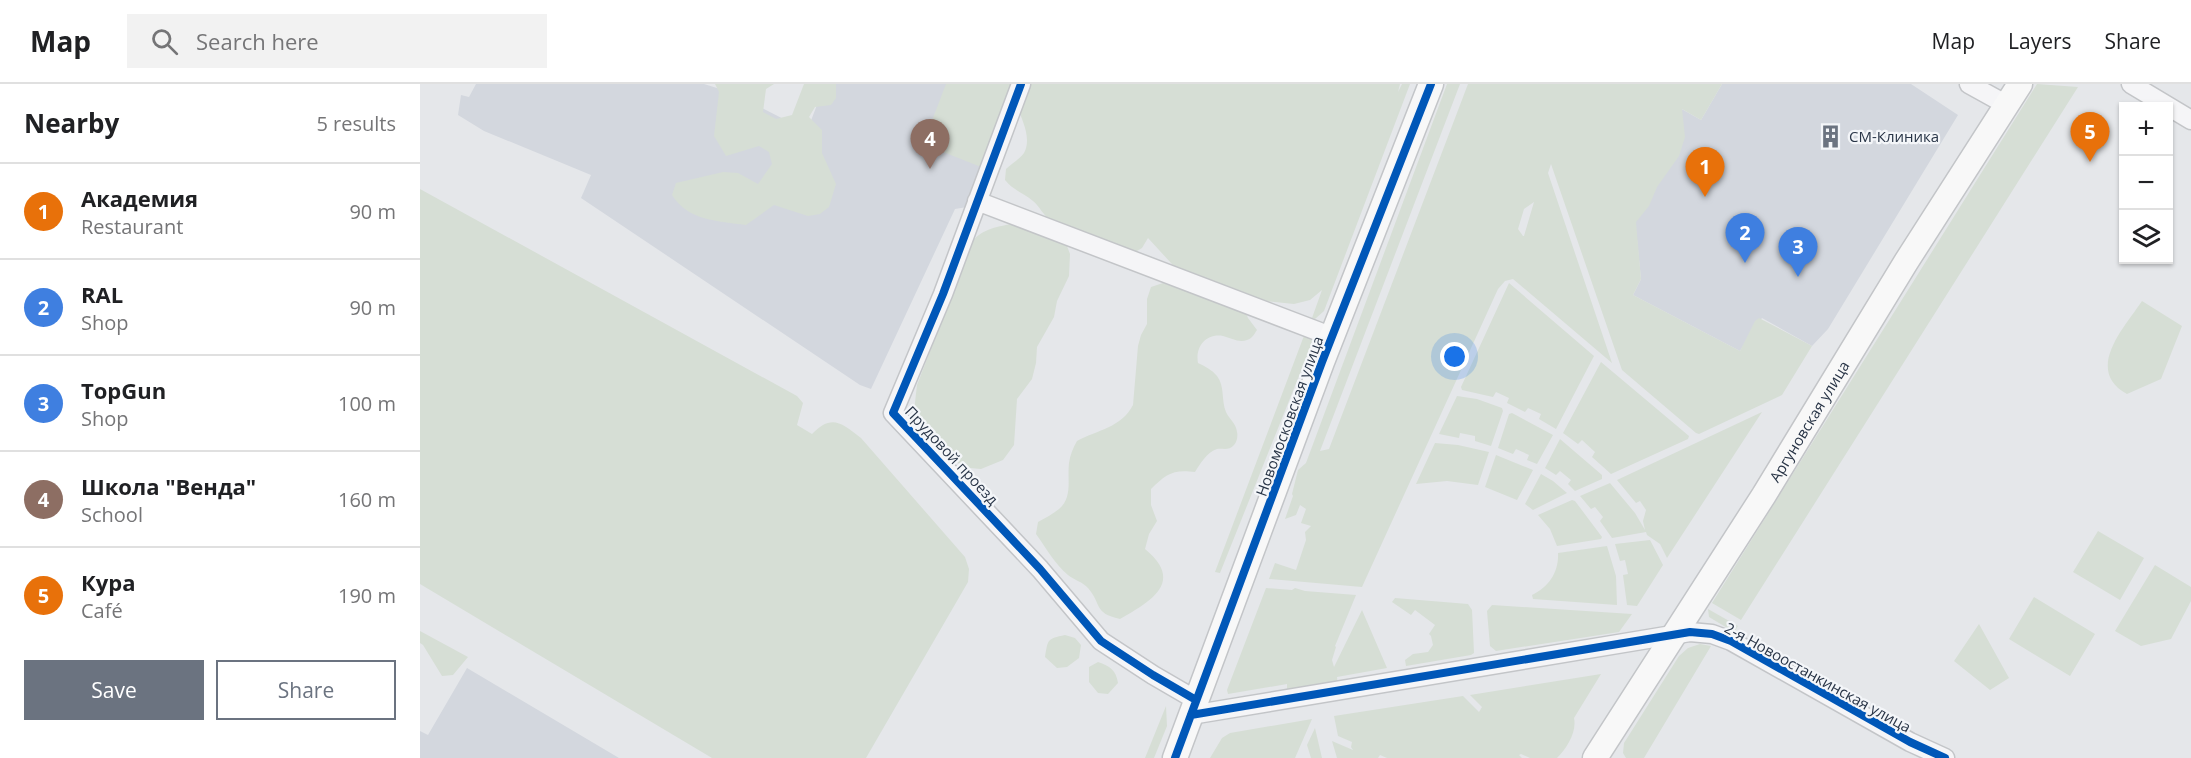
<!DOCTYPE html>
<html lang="en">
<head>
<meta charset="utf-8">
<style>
	:root { --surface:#fff; --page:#f2f2f2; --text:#202124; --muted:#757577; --line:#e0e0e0; --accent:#6b7380 }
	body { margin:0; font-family:"Open Sans",sans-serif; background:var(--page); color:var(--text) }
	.controls { position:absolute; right:18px; top:18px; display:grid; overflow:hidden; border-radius:0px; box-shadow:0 2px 4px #0004 }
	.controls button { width:54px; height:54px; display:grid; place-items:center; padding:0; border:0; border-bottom:2px solid var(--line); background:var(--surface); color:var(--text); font:30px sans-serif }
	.you { position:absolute; left:1035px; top:273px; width:21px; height:21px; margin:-15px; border:4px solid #fff; border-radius:50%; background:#1a73e8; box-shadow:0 0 0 9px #1a73e833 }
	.badge { display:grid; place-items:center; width:39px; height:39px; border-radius:50%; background:var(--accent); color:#fff; font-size:20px; font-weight:700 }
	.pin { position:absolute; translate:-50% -50px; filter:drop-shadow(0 2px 3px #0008) }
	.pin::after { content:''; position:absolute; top:32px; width:21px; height:18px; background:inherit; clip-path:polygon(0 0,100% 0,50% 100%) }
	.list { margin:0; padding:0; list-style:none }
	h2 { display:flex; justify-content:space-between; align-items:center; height:78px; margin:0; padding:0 24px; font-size:26px }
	h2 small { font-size:20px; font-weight:400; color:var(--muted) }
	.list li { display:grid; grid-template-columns:39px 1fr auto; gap:18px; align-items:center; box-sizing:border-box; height:96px; padding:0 24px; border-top:2px solid var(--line) }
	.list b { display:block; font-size:22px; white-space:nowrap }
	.list p { margin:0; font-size:20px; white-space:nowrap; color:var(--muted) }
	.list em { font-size:20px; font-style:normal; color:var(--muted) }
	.actions { display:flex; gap:12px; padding:18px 24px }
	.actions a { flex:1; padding:14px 0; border:2px solid var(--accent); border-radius:0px; text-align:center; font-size:21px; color:var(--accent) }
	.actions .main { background:var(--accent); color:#fff }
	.icon { flex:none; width:33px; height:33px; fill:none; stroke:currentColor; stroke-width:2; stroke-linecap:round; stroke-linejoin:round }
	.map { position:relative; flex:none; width:1771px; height:674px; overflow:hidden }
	header { display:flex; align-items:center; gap:36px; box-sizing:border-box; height:84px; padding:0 30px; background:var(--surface); border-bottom:2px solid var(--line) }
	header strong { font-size:28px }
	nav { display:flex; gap:33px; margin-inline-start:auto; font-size:21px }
	.search { width:420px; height:54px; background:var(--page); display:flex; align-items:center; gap:15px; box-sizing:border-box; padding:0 21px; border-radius:0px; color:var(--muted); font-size:22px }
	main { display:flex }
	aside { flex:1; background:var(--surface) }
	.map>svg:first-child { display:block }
	.built { fill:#d3d7de }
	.green { fill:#d6ded5; fill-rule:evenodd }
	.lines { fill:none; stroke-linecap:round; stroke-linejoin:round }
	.street-casing { stroke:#c3c5c8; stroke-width:21 }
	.secondary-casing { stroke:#c3c5c8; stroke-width:27 }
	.street { stroke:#f5f5f7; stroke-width:18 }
	.secondary { stroke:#f8f8f8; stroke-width:24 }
	.cycleway-casing { stroke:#f4f6f9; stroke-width:11 }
	.cycleway { stroke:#0057b8; stroke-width:8 }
	.labels { text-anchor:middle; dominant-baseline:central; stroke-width:4.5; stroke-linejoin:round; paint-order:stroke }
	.poi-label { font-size:15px; fill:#293547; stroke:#f4f6f9; text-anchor:start }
	.street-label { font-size:15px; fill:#293547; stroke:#f4f6f9 }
</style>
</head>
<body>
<header>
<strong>Map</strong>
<div class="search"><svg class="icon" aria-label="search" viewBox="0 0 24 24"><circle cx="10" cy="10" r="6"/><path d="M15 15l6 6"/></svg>Search here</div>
<nav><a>Map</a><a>Layers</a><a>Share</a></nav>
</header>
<main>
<aside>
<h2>Nearby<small>5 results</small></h2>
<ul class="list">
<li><span class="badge" style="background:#e8710a">1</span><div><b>Академия</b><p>Restaurant</p></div><em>90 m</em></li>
<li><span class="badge" style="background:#3f7fe0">2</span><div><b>RAL</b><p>Shop</p></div><em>90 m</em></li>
<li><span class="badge" style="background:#3f7fe0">3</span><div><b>TopGun</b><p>Shop</p></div><em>100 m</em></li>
<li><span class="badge" style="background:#8d6e63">4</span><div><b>Школа &quot;Венда&quot;</b><p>School</p></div><em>160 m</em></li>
<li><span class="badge" style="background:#e8710a">5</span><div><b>Кура</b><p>Café</p></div><em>190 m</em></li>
</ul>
<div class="actions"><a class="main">Save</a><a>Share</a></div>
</aside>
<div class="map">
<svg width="1771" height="674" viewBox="0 0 1771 674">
	<rect width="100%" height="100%" fill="#e5e7ea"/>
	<!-- built -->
	<path class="built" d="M56 0H284L313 9 387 47 405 0H593L547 123 535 125 451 305 440 301 161 114 171 91 64 47 38 31 41 11 49 13Z
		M1302 0H1491L1538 31 1408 245 1392 262 1342 234 1320 267 1213 211 1221 195 1214 126 1260 24 1281 36Z
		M47 584 199 674H0V647L8 651Z"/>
	<!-- green -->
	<path class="green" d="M295 0H354L346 5 343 28 356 35 372 31 384 0H416V14L411 21 395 23 389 33 402 46V69L416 100 409 123 400 130 388 132 354 121 326 141C298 137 268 137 252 111L256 99 303 88 318 89 338 100 352 80 349 68 339 62 306 72 294 52 299 8Z
		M526 0H980L978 8 982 0H990L904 227 895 235 892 234 902 206 890 216 874 220 825 215 762 191 728 154 722 164 712 170 630 136C623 131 620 123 613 117 604 109 594 107 585 96L586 85C591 80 601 74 604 69 612 54 602 36 597 22L561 83 503 60Z
		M1027 0H1040L900 367 909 365 1048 0H1302L1281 36 1262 25 1265 53 1259 72 1237 103 1229 122 1216 138 1221 195 1213 211 1320 267 1335 237 1339 234 1392 262 1362 311 1279 350 1276 349 1202 286 1131 80 1128 89 1192 279 1093 195 1085 197 1078 205 942 503 849 495 855 479 876 486 886 456 885 448 891 442 881 439 886 425 880 421 876 431 865 435 873 412 872 410 878 386 886 379ZM1114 118 1104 152H1103L1098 145 1104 125Z
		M1617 0 1658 3 1321 536 1292 519Z
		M0 105 377 312 383 319 377 341 392 350C411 330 421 338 441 354L545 473 549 485 548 498 446 674H292L0 500Z
		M595 139 647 162 650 170 649 192 637 217 634 233 617 263 616 279 612 295 597 315 594 361 583 376 561 385 550 384 528 375 497 344 494 327 497 301 552 158C562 144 579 143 595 139Z
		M743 199 790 216 819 221 825 227 828 234 837 246C834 250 833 254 827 256 819 259 811 254 803 252 786 249 775 263 778 279 785 282 792 286 797 292 805 302 801 316 806 328 809 335 816 339 817 348 818 352 817 358 814 361 809 367 803 364 797 365 787 368 780 380 775 388 753 385 746 390 731 405V421L737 437 729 450 725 465C765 498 731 517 700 535 673 529 682 520 668 504 663 498 654 496 648 491 635 480 626 464 616 450L618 438C625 434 633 430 639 425 653 413 647 396 649 379 650 371 653 364 657 357 677 346 701 344 713 321L718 262 721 251 727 240V215L731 203Z
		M1089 199 1174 272 1136 345 1119 335 1121 330 1108 324 1105 328 1087 319 1089 314 1076 308 1073 313 1042 306 1041 303Z
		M1722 217 1762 242 1741 295 1707 310C1664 286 1704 244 1722 217Z
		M885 249 892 254 891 262 800 489 795 488Z
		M1181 278 1269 352 1268 355 1191 390 1172 373 1175 368 1162 356 1158 360 1143 349Z
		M1037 312 1057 315 1082 324 1083 327 1071 362 1055 357V352L1040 349 1039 354 1019 350Z
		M1342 328 1247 474 1240 460 1227 451 1226 448 1192 454 1180 437 1183 433 1175 423 1171 425 1160 412 1190 399 1215 429 1225 446 1223 437 1226 426 1220 417 1216 419 1197 396Z
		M1092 329 1133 351 1117 380 1107 376 1109 371 1096 365 1093 370 1078 364 1089 330Z
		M1140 355 1182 391V395L1155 407 1148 400 1151 396 1140 387 1136 391 1125 384Z
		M1015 359 1038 361 1069 368 1058 401 1027 397 996 400Z
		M1076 371 1113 386 1097 416 1065 403Z
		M1121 390 1133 397 1147 409 1113 426 1105 420Z
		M1152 416 1155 417 1182 453 1181 455 1137 462 1130 445 1118 431Z
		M1678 447 1724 474 1700 516 1653 488Z
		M1230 456 1243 481 1217 522 1207 521 1203 491 1208 490 1205 476 1200 477 1195 460Z
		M1187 462 1196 492 1197 521 1113 515 1112 511C1129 503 1139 488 1138 469Z
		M1735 481 1771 503V517L1751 555 1721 562 1695 547Z
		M846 504 872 506 875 504 885 507 936 511 915 562 916 563 912 576 914 583 942 526 967 584 917 593C920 611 899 619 884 621L867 608V600L808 610 807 606Z
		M1614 513 1675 550 1650 592 1589 555Z
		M975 514 1048 520 1052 526 1054 569 1051 571 986 582 985 576 993 570 1008 568 1013 561 1011 552 1009 550 1015 541 995 526 991 531 972 518Z
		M1072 521 1212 530 1199 548 1076 567 1070 562 1067 527Z
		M1288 525 1318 542 1314 548 1289 533Z
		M1559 540 1589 594 1570 606 1534 577Z
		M0 547 48 573 33 591 22 592 3 561 0 559Z
		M645 551 655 554 661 561 659 574 647 583 637 584 625 573C628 555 627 555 645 551Z
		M1280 560 1291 562 1224 674H1206L1203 669 1204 659 1259 572 1268 564Z
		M678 578C690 582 696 586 698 599L688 610 678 609 669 598V583Z
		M1181 590 1154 634C1157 648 1147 664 1137 674H1110L1101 670 1099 671 1102 674H967L960 671 958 674H917L912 657 933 666 931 663 932 658 918 652 914 632 1043 612 1059 628 1062 623 1050 611Z
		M746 622 747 642 734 674H725Z
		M892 635 875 674H790L802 654 810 649Z
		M895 644 902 674H891L887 661Z"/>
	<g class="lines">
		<defs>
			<path id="street" d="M601 0 523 210 473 329 620 485 681 557 733 591 776 616
				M1549 0 1587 21
				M1711 0 1771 36
				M557 117 913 253
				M771 631 1270 548 1292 550 1311 557 1490 658 1525 674"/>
			<g id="secondary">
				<path d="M755 674 902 278 1011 0"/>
				<path id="s1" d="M1175 674 1344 411 1486 178 1600 0"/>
			</g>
		</defs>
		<!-- street casing -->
		<use href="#street" class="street-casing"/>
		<!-- secondary casing -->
		<use href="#secondary" class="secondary-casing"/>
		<!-- street -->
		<use href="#street" class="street"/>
		<!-- secondary -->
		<use href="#secondary" class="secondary"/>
		<defs>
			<path id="cycleway" d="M601 0 523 210 473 329 620 485 681 557 733 591 776 616
				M771 631 1270 548 1292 550 1311 557 1490 658 1525 674
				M755 674 902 278 1011 0"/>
		</defs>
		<!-- cycleway casing -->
		<use href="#cycleway" class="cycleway-casing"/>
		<!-- cycleway -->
		<use href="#cycleway" class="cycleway"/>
	</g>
	<!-- icons -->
	<defs>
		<symbol id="building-bare" viewBox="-9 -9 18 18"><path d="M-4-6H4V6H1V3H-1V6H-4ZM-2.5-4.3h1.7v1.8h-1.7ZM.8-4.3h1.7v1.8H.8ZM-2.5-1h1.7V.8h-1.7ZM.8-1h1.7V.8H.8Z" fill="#6b7380" stroke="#f4f6f9" stroke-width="2.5" paint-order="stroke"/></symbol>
	</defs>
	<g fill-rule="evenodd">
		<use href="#building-bare" x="1394" y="36" width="33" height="33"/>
	</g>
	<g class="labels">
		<!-- poi labels -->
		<g class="poi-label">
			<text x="1429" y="52">СМ-Клиника</text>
		</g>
		<!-- street labels -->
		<g class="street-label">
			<text transform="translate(869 332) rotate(-70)">Новомосковская улица</text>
			<text stroke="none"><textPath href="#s1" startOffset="399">Аргуновская улица</textPath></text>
			<text transform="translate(532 371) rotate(47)">Прудовой проезд</text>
			<text transform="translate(1398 593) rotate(29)">2-я Новоостанкинская улица</text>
		</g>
	</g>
</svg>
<div class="controls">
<button>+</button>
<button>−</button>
<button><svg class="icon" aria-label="layers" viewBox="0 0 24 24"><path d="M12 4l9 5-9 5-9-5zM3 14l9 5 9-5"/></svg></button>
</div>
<div class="you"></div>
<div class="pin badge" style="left:1285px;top:113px;background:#e8710a">1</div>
<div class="pin badge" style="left:1325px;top:179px;background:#3f7fe0">2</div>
<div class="pin badge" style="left:1378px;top:193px;background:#3f7fe0">3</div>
<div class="pin badge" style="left:510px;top:85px;background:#8d6e63">4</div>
<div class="pin badge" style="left:1670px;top:78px;background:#e8710a">5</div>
</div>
</main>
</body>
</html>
